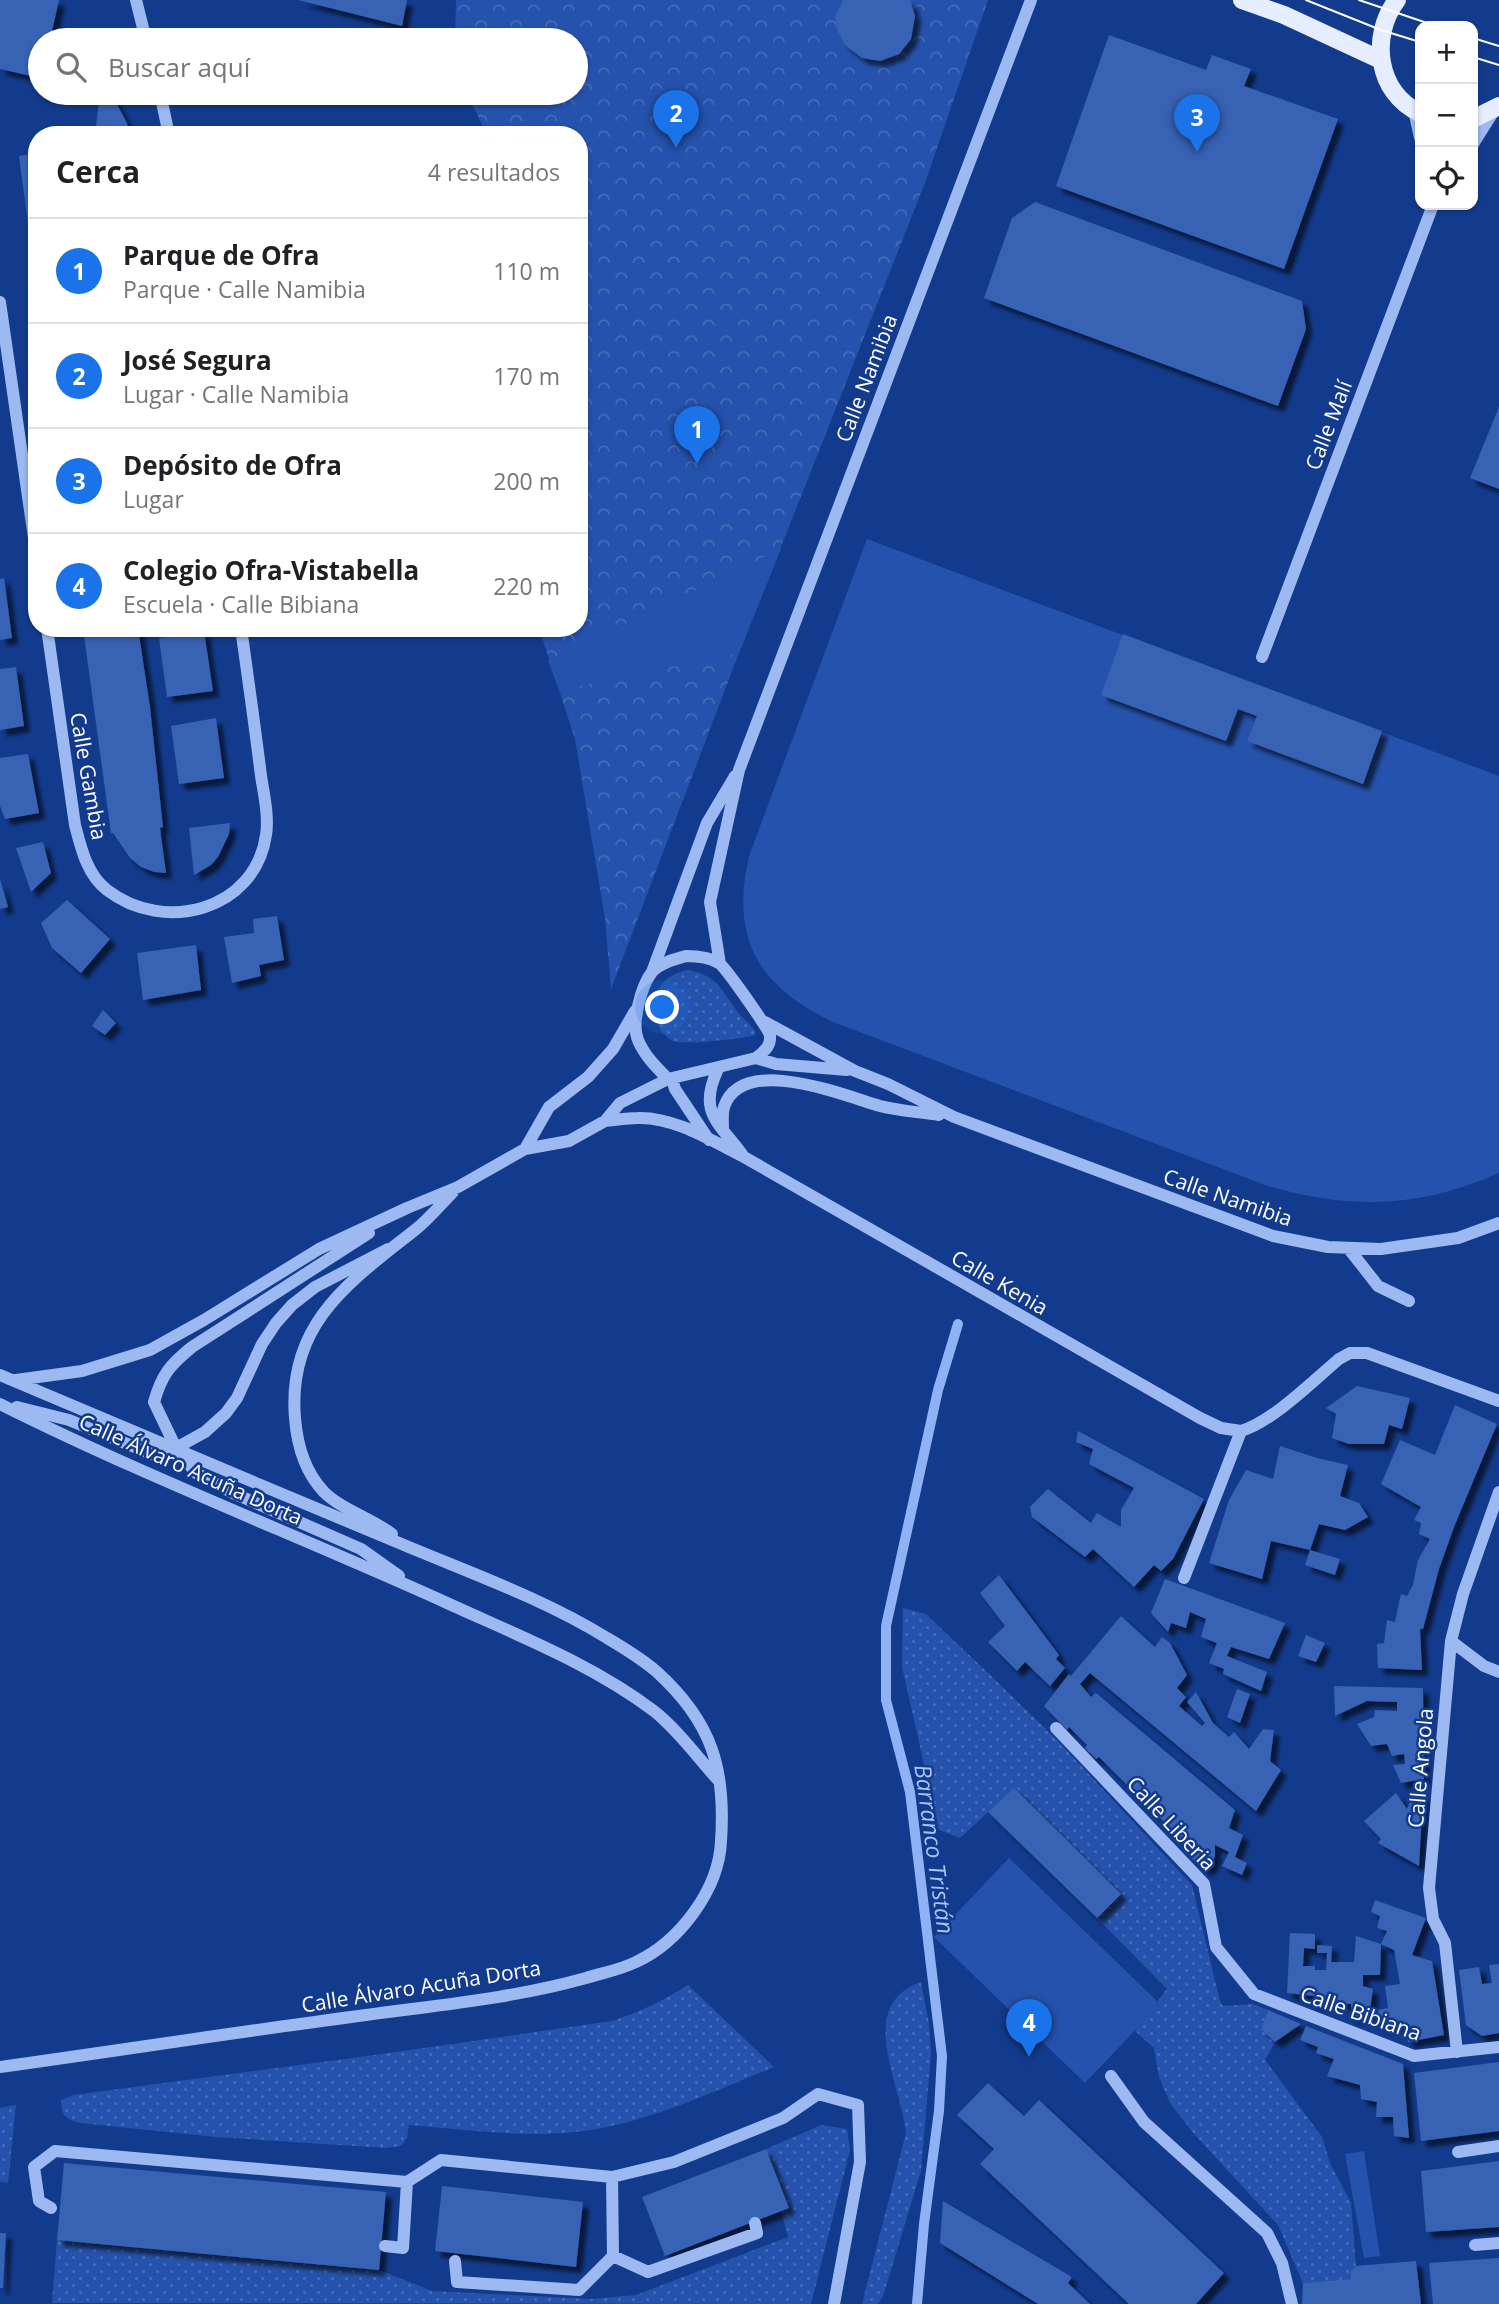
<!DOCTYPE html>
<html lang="es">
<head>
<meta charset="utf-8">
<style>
	:root { --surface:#fff; --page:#f6f6f6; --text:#202124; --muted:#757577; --line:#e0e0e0; --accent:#1a73e8 }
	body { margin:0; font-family:"Open Sans",sans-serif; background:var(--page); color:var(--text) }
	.controls { position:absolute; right:21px; top:21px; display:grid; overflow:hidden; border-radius:14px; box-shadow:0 2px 5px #0004 }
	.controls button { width:63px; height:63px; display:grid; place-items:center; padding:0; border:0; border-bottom:2px solid var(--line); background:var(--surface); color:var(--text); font:35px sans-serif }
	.you { position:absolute; left:663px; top:1008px; width:24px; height:24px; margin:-18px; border:5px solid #fff; border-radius:50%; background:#1a73e8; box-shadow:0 0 0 10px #1a73e833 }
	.badge { display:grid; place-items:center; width:46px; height:46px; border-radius:50%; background:var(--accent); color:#fff; font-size:23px; font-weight:700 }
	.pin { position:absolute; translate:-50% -58px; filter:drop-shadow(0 2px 4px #0008) }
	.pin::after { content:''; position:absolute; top:37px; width:24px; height:21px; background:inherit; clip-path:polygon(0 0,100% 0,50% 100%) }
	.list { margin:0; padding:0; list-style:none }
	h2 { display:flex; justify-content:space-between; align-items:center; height:91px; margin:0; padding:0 28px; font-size:30px }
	h2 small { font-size:23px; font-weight:400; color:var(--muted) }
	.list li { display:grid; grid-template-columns:46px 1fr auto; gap:21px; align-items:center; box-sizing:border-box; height:105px; padding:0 28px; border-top:2px solid var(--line) }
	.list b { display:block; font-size:26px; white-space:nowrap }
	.list p { margin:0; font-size:23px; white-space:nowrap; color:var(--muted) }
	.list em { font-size:23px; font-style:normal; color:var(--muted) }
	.icon { flex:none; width:38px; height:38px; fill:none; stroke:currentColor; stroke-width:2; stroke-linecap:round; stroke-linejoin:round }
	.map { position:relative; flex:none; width:1499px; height:2304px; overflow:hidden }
	.search { position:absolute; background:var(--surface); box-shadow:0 2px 5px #0004; left:28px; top:28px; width:560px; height:77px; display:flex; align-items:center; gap:18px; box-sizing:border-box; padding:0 24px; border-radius:38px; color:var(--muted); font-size:26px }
	.panel { position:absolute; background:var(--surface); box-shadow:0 2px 5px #0004; left:28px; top:126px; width:560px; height:511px; border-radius:28px }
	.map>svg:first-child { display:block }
	.park { fill:url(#park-crowns) }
	.garden { fill:url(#garden-dots) }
	.pitch { fill:#2552ac }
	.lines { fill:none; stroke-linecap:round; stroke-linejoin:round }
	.stream { stroke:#8eb2f4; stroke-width:10 }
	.building { fill:#3762b4; filter:url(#shadow) }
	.minor { stroke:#9cb9f1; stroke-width:12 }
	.major { stroke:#e6edff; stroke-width:18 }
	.tram { stroke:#fff; stroke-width:2 }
	.labels { text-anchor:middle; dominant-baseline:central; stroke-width:5; stroke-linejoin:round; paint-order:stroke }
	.street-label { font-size:21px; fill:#fff; stroke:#133b8d }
	.water-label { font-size:23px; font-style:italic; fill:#a8c4f8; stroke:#133b8d }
</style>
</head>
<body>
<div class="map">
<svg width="1499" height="2304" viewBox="0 0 1499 2304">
	<defs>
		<pattern id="park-crowns" width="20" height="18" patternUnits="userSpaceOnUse" patternTransform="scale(1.75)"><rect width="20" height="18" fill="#2552ac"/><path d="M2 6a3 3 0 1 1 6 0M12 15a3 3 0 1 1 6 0" fill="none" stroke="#466cb8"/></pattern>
		<pattern id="garden-dots" width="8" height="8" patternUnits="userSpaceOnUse" patternTransform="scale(1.75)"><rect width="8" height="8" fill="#2552ac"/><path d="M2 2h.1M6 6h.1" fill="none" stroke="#466cb8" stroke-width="1.8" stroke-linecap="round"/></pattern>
		<filter id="shadow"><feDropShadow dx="6" dy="6" stdDeviation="2" flood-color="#0009"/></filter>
	</defs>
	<rect width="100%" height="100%" fill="#133b8d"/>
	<!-- park -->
	<path class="park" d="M456 0H988L925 183 739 653 611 989 605 918 575 739 539 628H579V135H487L467 93H576V40H455Z"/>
	<!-- garden -->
	<path class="garden" d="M687 970C719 975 722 992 740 1015 745 1020 751 1025 755 1031V1035C745 1039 683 1045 673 1041 653 1032 650 1000 663 983 670 975 677 973 687 970Z
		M903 1608 926 1614 988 1673 1056 1739 1192 1885 1220 2001 1223 2006 1253 2004 1268 2010 1261 2029 1275 2042 1265 2060 1322 2137 1330 2163 1351 2203 1356 2266 1350 2272 1351 2279 1303 2283 1278 2225 1194 2134 1170 2103 1159 2077 1154 2048 1135 2031 1167 1989 1097 1918 1120 1893 1014 1788 960 1838 939 1830 902 1667Z
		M921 1982 929 2024 931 2053 921 2171 883 2296 878 2304H862L906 2133C902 2086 854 2005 921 1982Z
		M688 1985 774 2067C717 2090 658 2118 597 2129 535 2140 471 2130 409 2125L407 2138 401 2146 386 2148 216 2137 80 2123C65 2118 61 2116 61 2100L74 2095 382 2054 612 2021C640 2012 663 2001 688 1985Z
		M16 2105 8 2183 0 2182V2108Z
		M821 2125 847 2129 850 2150 811 2304 52 2303 57 2240 379 2270 432 2291 590 2299 636 2295 788 2237 781 2211 789 2208 766 2149Z"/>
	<!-- pitch -->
	<path class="pitch" d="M867 539 1499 776V1173C1421 1208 1350 1210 1268 1186L833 1022C758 986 730 939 749 856Z
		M781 549 739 653 559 690 548 661Z
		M1009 1858 1160 2004 1085 2083 934 1937Z
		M1364 2151 1380 2256 1364 2258 1345 2154Z"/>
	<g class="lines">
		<!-- stream -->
		<path class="stream" d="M917 2304 924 2224 939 2111 942 2056 910 1792 886 1700V1626L938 1390 958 1324"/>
	</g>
	<!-- building -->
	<path class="building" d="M0 0H59L50 40H40V78L0 69Z
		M298 0H407L402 26Z
		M843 0H910L915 16 911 39 899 54 880 61 862 58 845 45 837 30 835 16Z
		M1109 35 1206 70 1212 55 1251 69 1244 86 1338 119 1284 269 1056 186Z
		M100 93H111L127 123 130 135H95Z
		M37 153V276H35L19 156Z
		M1035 202 1302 301 1306 329 1278 406 984 298 1012 218Z
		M1499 407V489L1470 478Z
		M4 578 12 638 0 640V579Z
		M83 628H138L150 707 163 827 160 828 166 873 154 872 141 867 130 858 113 833H111Z
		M204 631 213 691 167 697 159 638Z
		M1123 634 1382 731 1363 784 1247 741 1257 716 1238 709 1226 741 1101 695Z
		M16 667 24 726 0 730V669Z
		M216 718 224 778 179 784 171 726Z
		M28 754 39 813 5 819 0 806V758Z
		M230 823 229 834 218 857 211 865 194 875 189 828Z
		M43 842 51 873 31 892 16 848Z
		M0 879 8 907 0 909Z
		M67 900 110 939 81 973 52 948 41 923Z
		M277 916 284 960 259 965 261 976 232 983 224 937 254 933 253 919Z
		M196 945 201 990 143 1000 137 953Z
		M103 1010 116 1023 105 1035 92 1026Z
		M1357 1386 1410 1398 1402 1429 1389 1425 1384 1444H1349L1332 1438 1336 1414 1326 1408Z
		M1455 1405 1497 1424 1454 1527 1439 1569 1423 1629H1420L1422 1670 1378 1668 1377 1644 1384 1643 1387 1620 1395 1622 1401 1594 1407 1596 1413 1585 1418 1560 1430 1539 1419 1534 1421 1523 1414 1520 1421 1507 1381 1484 1400 1440 1435 1455Z
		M1078 1431 1204 1499 1173 1559 1161 1571 1154 1565 1134 1587 1093 1549 1085 1557 1032 1517 1030 1507 1048 1489 1091 1523 1097 1513 1121 1527V1510L1134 1488 1089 1464 1093 1449 1076 1442Z
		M1280 1446 1317 1458 1348 1465 1340 1496 1359 1503 1368 1517 1345 1530 1319 1524 1310 1550 1340 1559 1335 1575 1305 1565 1310 1550 1271 1541 1262 1579 1209 1563 1229 1500 1246 1470 1273 1479Z
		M999 1575 1059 1655 1056 1659 1065 1668 1050 1686 1025 1662 1017 1671 988 1642 1005 1626 980 1593Z
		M1165 1579 1285 1623 1269 1659 1231 1647 1227 1656 1267 1672 1261 1691 1223 1674 1224 1669 1209 1663 1217 1643 1201 1637 1206 1619 1190 1612 1186 1628 1171 1623 1168 1632 1151 1613Z
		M1121 1616 1155 1647 1162 1637 1170 1643 1187 1675 1177 1688 1186 1697 1179 1706 1202 1726 1205 1723 1187 1702 1196 1692 1213 1723 1229 1737 1234 1732 1249 1749 1263 1729 1274 1730 1270 1761 1281 1770 1256 1811 1090 1673 1080 1684 1091 1697 1096 1693 1235 1810 1229 1828 1243 1835 1235 1857 1247 1863 1242 1875 1222 1866 1229 1852 1215 1845V1856L1211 1867 1205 1870 1189 1856 1192 1850 1099 1757 1096 1759 1085 1748 1087 1745 1069 1727 1067 1730 1044 1706 1069 1674 1071 1676Z
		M1306 1635 1325 1643 1316 1662 1298 1656Z
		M1334 1686 1423 1688 1424 1779 1401 1783 1393 1765 1405 1764 1404 1754 1392 1756 1387 1744 1371 1746 1357 1724 1374 1717 1375 1710 1397 1711V1702L1367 1701 1335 1716Z
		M1237 1689 1250 1694 1240 1723 1227 1717Z
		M1014 1788 1121 1894 1097 1918 988 1812Z
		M1396 1793 1407 1809 1413 1795 1423 1794 1419 1866 1378 1843 1381 1839 1364 1821Z
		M1375 1900 1426 1918 1412 1955 1432 1961 1444 2035 1408 2042 1404 2025 1381 2028 1378 2010 1388 2008 1385 1986 1400 1984 1394 1950 1381 1944 1387 1931 1377 1928 1380 1916 1371 1912Z
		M1290 1933 1315 1934V1949L1304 1948 1303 1966H1315V1970H1326L1327 1953H1317V1945L1332 1946 1331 1962H1354L1356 1936 1381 1944 1380 1975H1363V1986L1373 1989 1369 2017H1351V2004L1313 2003 1314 1996 1287 1993Z
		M1499 1964V2033L1482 2036 1466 2025 1459 1970 1479 1967 1482 1984 1492 1983 1489 1965Z
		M1268 2010 1301 2024 1275 2042 1261 2029Z
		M1306 2026 1403 2064 1409 2138 1394 2136 1393 2117H1376L1377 2102 1361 2099 1360 2085 1327 2076 1334 2059 1316 2053 1318 2047 1300 2040Z
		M1499 2062V2131L1421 2141 1414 2073Z
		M988 2083 1024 2116 1039 2100 1224 2273 1196 2304H1129L980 2164 994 2149 957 2115Z
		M766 2149 789 2208 665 2256 642 2197Z
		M1499 2161V2227L1426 2232 1421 2171Z
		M64 2163 386 2192 379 2270 57 2240Z
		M442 2186 583 2202 576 2267 435 2251Z
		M943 2201 1072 2277 1068 2283 1090 2304H1038L940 2243Z
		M0 2233H6L3 2288H0Z
		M1499 2258V2304H1433L1429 2263Z
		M1416 2261 1421 2304H1302L1303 2283 1351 2279 1350 2272 1356 2266Z"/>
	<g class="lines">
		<!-- minor -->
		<path class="minor" d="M136 0 146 40
			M160 93 169 135
			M1414 110 1420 138
			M1473 144 1495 109
			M0 302 37 559
			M47 628 75 825C81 848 87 875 107 890 164 934 255 911 266 835 269 817 264 795 261 776 255 727 248 678 241 628
			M1262 657 1433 205
			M686 956C697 956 709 957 719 963 725 967 770 1030 770 1036 771 1047 763 1052 756 1058L668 1079C656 1067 644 1055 638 1040 631 1024 641 986 652 972 660 963 675 959 686 956Z
			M720 964 710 902 739 770 1031 0
			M652 972 707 823 735 776
			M765 1022 855 1071 888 1084 954 1117 1273 1236 1328 1247 1381 1249 1458 1238 1499 1223
			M756 1058 776 1064 847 1070
			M718 1069C698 1111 717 1121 742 1154
			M672 1079 675 1089 709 1140
			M605 1121C616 1120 627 1118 638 1118 675 1117 712 1141 744 1157L1200 1418 1221 1428 1241 1431
			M723 1129C723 1122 722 1114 724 1107 742 1053 845 1096 880 1106 899 1111 920 1112 939 1115
			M525 1149 549 1107 588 1077 613 1049 635 1011
			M369 1233 192 1347C170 1365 162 1374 154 1402L176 1448 196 1473 233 1493 361 1549 399 1576
			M1349 1249 1378 1286 1409 1301
			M0 1375C135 1432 269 1489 404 1545 473 1574 544 1599 607 1638 624 1648 642 1659 657 1672 712 1722 726 1769 721 1841 719 1890 679 1942 636 1962 620 1970 602 1973 586 1978 515 1998 439 2005 366 2015 244 2031 122 2050 0 2067
			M16 1380 82 1371 150 1350 204 1320 319 1249 407 1208 458 1187 525 1149 569 1141 605 1121 620 1103 668 1079
			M0 1404C146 1477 299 1536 447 1603 517 1635 592 1664 654 1711 678 1730 698 1758 719 1781
			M17 1407 69 1420 154 1455 176 1448 205 1432 226 1413 237 1398 262 1344 276 1323 292 1305 315 1287 388 1249
			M392 1534C371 1518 342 1510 324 1492 305 1472 297 1444 295 1418 287 1324 349 1282 415 1230 429 1219 441 1204 453 1192
			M1184 1578 1241 1431C1272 1422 1313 1381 1339 1359L1350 1353H1367L1499 1401
			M1451 1641 1484 1666 1499 1672
			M1056 1728 1204 1884 1216 1947 1254 1994 1414 2056 1499 2047
			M1457 2052 1445 1943 1433 1919 1429 1888 1451 1641 1463 1594 1499 1492
			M1111 2076 1144 2122 1267 2233 1282 2263 1292 2304
			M1458 2152 1499 2146
			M612 2177 613 2256 648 2272 757 2233 755 2223
			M51 2208 39 2201 34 2167 55 2151 407 2182 441 2160 612 2177 674 2162 783 2118 818 2094 858 2105 860 2162 834 2304
			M1475 2245 1499 2243
			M385 2246 403 2248 407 2182
			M455 2261 457 2282 579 2290 613 2256"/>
		<!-- major -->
		<path class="major" d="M1242 0 1284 15 1381 60
			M1397 0C1370 35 1376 93 1420 113
			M1473 119 1499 106"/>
		<!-- tram -->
		<path class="tram" d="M1306 0 1381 30 1420 42
			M1359 0 1436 26
			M1473 38 1499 46
			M1473 57 1499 65"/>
	</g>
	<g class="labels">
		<!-- street labels -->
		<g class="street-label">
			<text transform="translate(866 378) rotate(-69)">Calle Namibia</text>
			<text transform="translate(1328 425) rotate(-69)">Calle Malí</text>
			<text transform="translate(89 776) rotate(80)">Calle Gambia</text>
			<text transform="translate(1228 1197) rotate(19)">Calle Namibia</text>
			<text transform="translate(1000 1282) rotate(30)">Calle Kenia</text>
			<text transform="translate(191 1469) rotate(24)">Calle Álvaro Acuña Dorta</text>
			<text transform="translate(1420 1768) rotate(-85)">Calle Angola</text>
			<text transform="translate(1172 1823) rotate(47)">Calle Liberia</text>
			<text transform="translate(421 1986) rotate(-9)">Calle Álvaro Acuña Dorta</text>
			<text transform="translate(1361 2013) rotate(19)">Calle Bibiana</text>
		</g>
		<!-- water labels -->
		<g class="water-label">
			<text transform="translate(935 1849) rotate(82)">Barranco Tristán</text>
		</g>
	</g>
</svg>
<div class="controls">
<button>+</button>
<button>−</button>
<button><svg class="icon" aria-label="locate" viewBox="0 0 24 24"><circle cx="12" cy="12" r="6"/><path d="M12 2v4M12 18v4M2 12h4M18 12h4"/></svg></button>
</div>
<div class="you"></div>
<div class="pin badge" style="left:697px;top:464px">1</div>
<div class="pin badge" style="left:676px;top:148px">2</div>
<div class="pin badge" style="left:1197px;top:152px">3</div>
<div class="pin badge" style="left:1029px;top:2057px">4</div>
<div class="search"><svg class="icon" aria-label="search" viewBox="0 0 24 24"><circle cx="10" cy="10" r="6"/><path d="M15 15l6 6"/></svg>Buscar aquí</div>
<section class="panel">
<h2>Cerca<small>4 resultados</small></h2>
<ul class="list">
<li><span class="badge">1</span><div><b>Parque de Ofra</b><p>Parque · Calle Namibia</p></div><em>110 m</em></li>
<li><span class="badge">2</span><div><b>José Segura</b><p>Lugar · Calle Namibia</p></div><em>170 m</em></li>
<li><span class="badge">3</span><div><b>Depósito de Ofra</b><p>Lugar</p></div><em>200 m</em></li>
<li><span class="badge">4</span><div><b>Colegio Ofra-Vistabella</b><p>Escuela · Calle Bibiana</p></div><em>220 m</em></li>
</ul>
</section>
</div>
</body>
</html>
